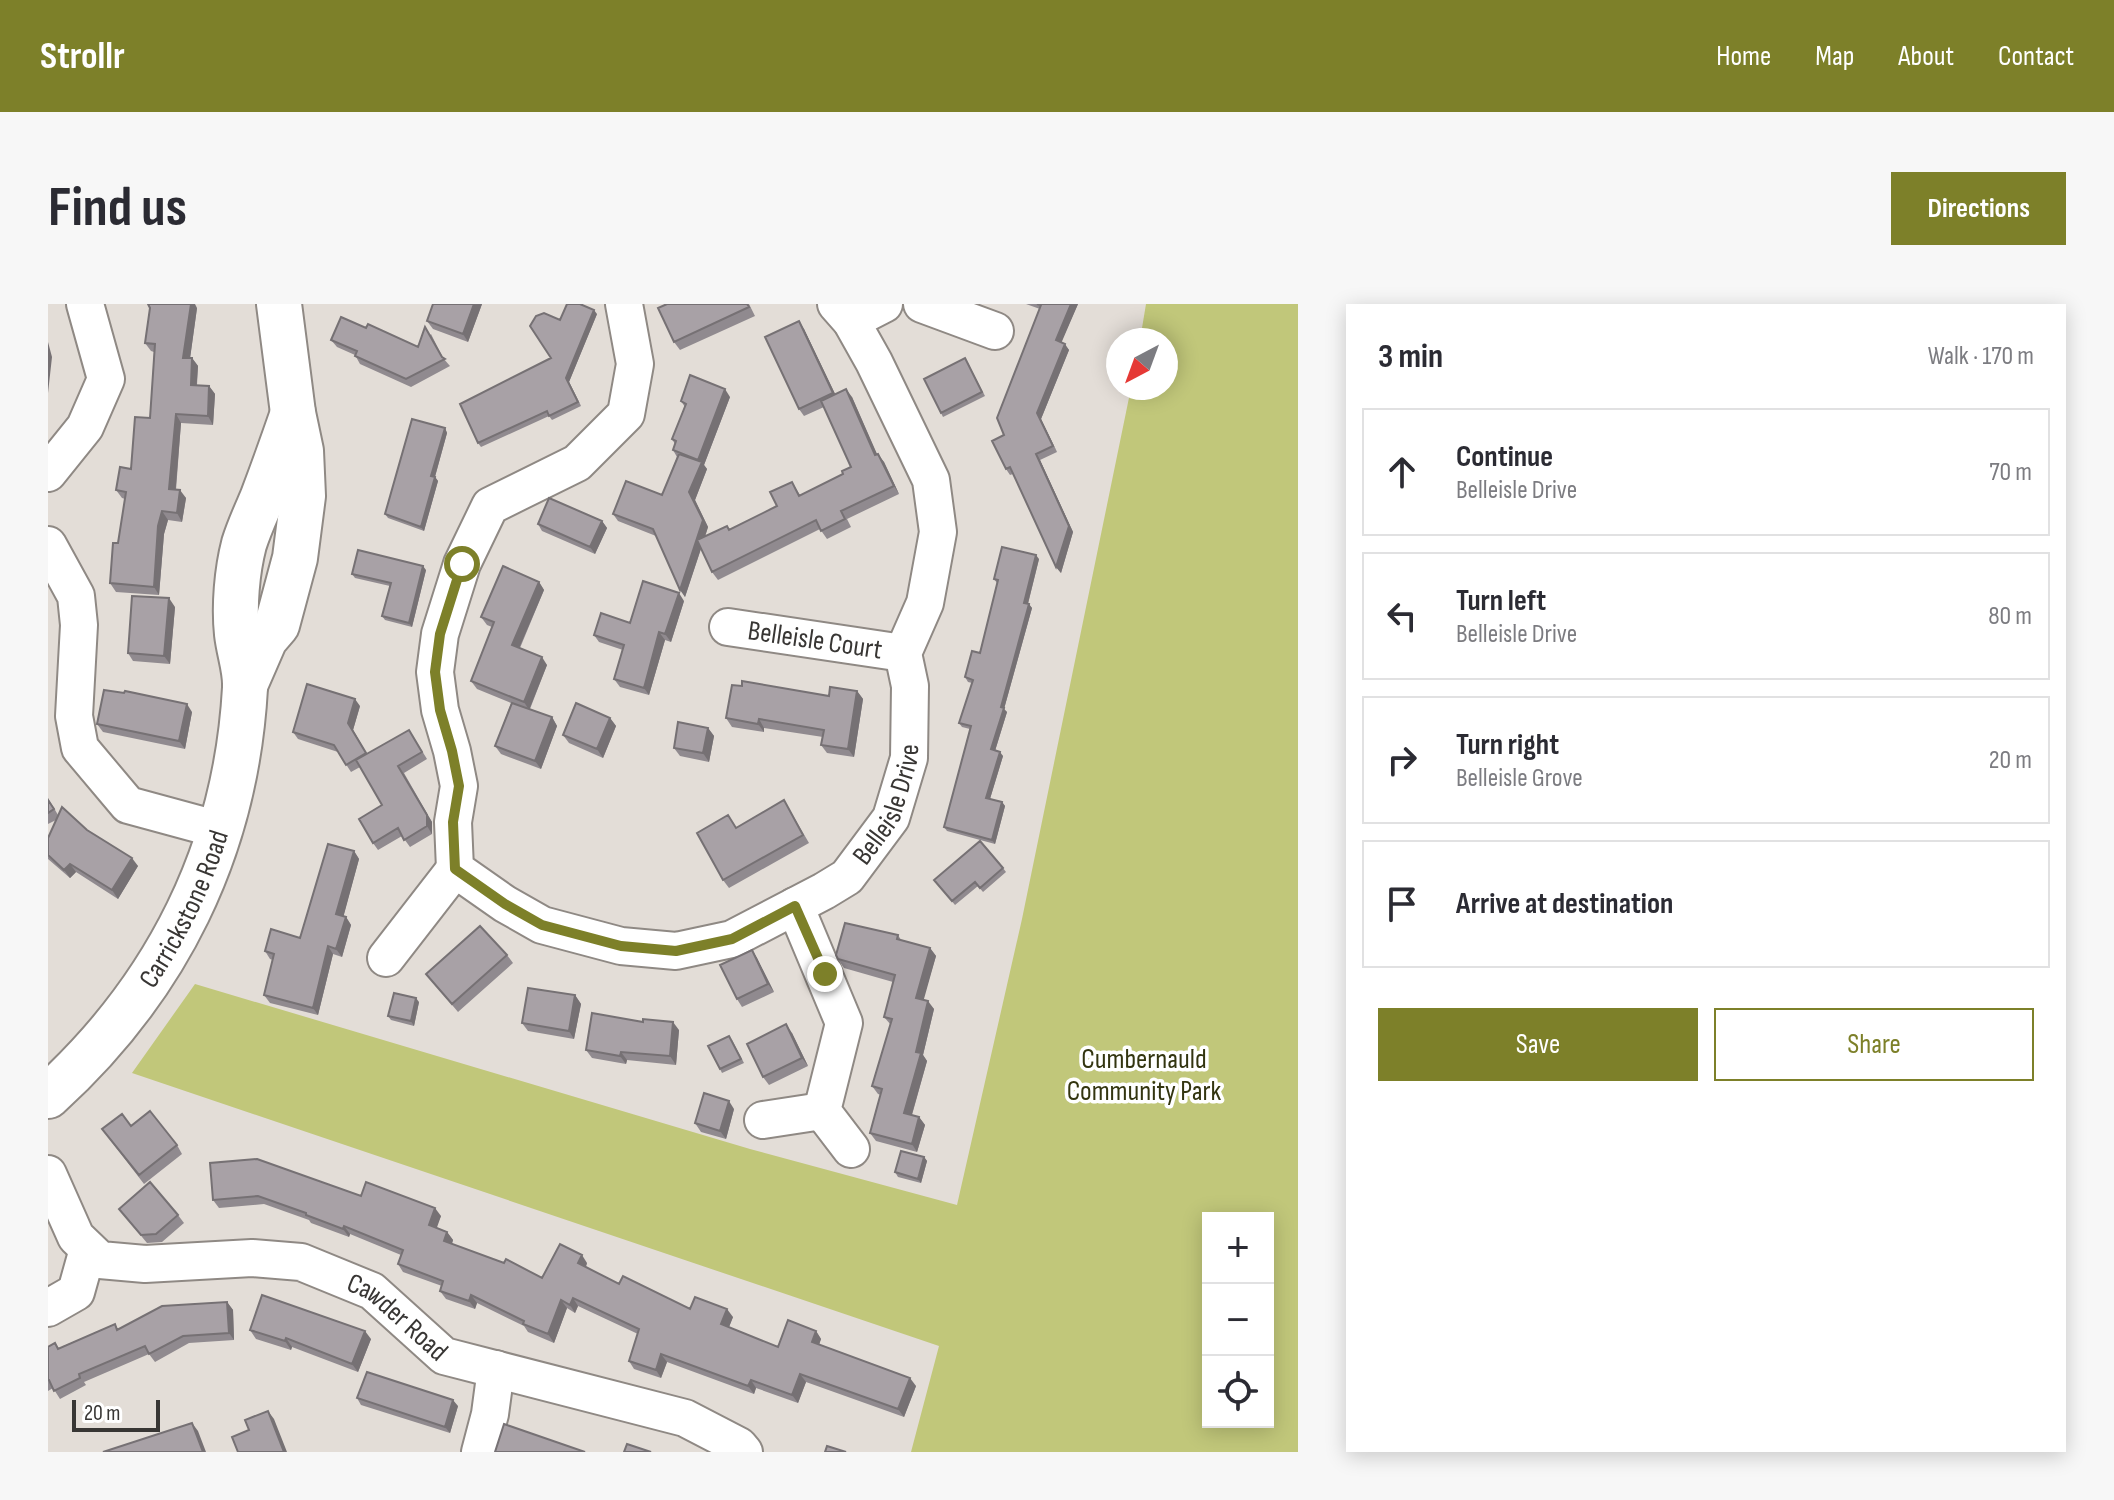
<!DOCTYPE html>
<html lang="en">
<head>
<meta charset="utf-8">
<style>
	:root { --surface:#fff; --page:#f7f7f7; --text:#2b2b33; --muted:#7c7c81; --line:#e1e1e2; --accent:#7d8029 }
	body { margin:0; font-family:"Sofia Sans Condensed",sans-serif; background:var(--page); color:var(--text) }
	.controls { position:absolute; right:24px; bottom:24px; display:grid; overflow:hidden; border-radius:0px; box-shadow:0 4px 20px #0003 }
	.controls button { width:72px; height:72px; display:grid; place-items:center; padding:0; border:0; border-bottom:2px solid var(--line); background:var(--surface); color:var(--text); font:40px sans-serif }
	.compass { position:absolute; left:1058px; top:24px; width:72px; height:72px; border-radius:50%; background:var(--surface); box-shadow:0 4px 20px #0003; rotate:221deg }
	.scale { position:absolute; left:24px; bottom:20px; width:88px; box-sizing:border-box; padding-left:8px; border:4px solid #383634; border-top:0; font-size:22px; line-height:28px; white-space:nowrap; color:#383634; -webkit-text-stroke:6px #fff; paint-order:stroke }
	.stop { position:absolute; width:24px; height:24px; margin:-18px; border:6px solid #7d8029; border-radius:50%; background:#fff }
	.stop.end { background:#7d8029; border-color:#fff; box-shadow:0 2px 8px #0008 }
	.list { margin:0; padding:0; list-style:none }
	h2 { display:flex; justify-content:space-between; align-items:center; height:104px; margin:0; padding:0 32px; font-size:34px }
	h2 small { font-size:26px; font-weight:400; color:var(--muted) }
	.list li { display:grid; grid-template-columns:52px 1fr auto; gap:24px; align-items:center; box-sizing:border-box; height:128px; margin:0 16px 16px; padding:0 16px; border:2px solid var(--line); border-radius:0px }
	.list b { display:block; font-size:30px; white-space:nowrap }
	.list p { margin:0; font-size:26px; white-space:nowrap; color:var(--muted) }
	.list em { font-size:26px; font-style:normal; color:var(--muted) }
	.actions { display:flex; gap:16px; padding:24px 32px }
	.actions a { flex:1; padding:18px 0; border:2px solid var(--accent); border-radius:0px; text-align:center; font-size:28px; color:var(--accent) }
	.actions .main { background:var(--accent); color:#fff }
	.icon { flex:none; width:44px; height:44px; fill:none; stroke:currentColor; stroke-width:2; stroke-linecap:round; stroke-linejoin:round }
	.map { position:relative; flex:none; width:1250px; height:1148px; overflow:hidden; border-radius:0px }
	header { display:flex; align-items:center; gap:48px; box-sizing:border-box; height:112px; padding:0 40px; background:var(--accent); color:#fff }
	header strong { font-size:38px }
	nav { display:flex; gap:44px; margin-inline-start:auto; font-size:28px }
	.intro { display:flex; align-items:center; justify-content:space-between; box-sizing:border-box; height:192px; padding:0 48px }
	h1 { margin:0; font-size:56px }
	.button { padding:20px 36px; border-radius:0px; background:var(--accent); color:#fff; font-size:28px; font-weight:700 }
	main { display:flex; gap:48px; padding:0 48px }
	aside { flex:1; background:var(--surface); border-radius:0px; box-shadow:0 4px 20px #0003 }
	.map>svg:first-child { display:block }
	.green { fill:#c1c77a; fill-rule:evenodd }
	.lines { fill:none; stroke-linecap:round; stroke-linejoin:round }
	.street-casing { stroke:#8f8984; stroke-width:40 }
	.secondary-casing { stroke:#8f8984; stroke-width:48 }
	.street { stroke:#fff; stroke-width:36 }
	.secondary { stroke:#fff; stroke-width:44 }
	.wall { fill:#908a8f }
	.shaded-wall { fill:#767174 }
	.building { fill:#a8a1a6; stroke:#767174; stroke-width:2 }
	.route { stroke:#7d8029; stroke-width:10 }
	.labels { text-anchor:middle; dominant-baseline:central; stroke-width:7; stroke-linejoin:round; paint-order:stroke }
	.street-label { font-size:28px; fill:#383634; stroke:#fff }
	.park-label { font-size:28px; fill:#333510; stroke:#fff }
</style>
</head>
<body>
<header>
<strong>Strollr</strong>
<nav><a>Home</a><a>Map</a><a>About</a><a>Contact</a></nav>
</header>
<div class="intro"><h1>Find us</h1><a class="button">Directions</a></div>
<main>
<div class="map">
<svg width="1250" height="1148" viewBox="0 0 1250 1148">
	<rect width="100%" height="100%" fill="#e3ddd7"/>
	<!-- green -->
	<path class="green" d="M1098 0H1250V1148H863L891 1042 84 769 147 680 702 845 909 901 974 615 1083 84H1118V36H1092ZM1220 914V1118H1160V914Z"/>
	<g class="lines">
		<defs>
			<g id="street">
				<path id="s1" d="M576 0 587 60 578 110 529 159 442 202 414 260 392 330 387 368 392 406 404 447 411 482 405 518 407 565 457 600 494 621 573 642 628 647 684 635 776 587 799 573 843 514 861 454 862 382 855 349 877 299 890 228 883 176 826 58 803 17 788 0"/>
				<path d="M874 0 947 27"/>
				<path d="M803 17 836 0"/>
				<path d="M0 169 37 123 58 75 37 0"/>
				<path d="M0 241 28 292 31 321 26 412 32 444 80 501 172 526"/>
				<path id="s2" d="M680 323 855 349"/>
				<path d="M747 602 796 719 774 807 803 845"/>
				<path d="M338 654 407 565"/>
				<path d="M715 816 774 807"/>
				<path id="s3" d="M0 870 28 933 52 956 97 960 204 954 253 958 324 987 396 1052 637 1114 691 1142 696 1148"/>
				<path d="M0 1004 28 988 40 945"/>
				<path d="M432 1148 442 1110 448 1065"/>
			</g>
			<g id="secondary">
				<path d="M197 381 217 335 229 321 247 254 255 192 253 147 245 109 231 0"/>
				<path id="s4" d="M0 792C119 684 188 546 197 384 198 366 191 348 189 330 186 302 189 267 196 240 201 224 208 209 214 195 225 166 235 138 245 109"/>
			</g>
		</defs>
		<!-- street casing -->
		<use href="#street" class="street-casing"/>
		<!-- secondary casing -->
		<use href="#secondary" class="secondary-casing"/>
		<!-- street -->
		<use href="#street" class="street"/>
		<!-- secondary -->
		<use href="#secondary" class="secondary"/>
	</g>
	<!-- wall -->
	<path class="wall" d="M385 0H434L420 38 385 25 379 17Z
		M619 0H701L707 12 632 46 626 38Z
		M978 0H1030L1013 38 1021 46 993 115 1009 148 992 156 1025 228 1013 269 1008 263 965 170 962 171 958 165 956 131 992 5Z
		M102 4H149L142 54H144L150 62 149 81 161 82 167 90 165 121 133 119 128 186 138 194 134 218 120 216 116 230 111 291 68 288 62 279 70 239 77 195 74 194 68 186 83 165 102 114 106 48 103 47 97 39Z
		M549 10 521 78 533 102 504 116 501 112 433 143 430 139 503 54 512 16Z
		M318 24 370 43 383 30 395 54 402 62 363 83 312 60 307 51 289 43 283 36Z
		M756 25 787 90 804 93 829 151 836 158 851 190 799 215 803 223 779 235 772 225 670 276 664 268 653 245 637 293 608 232 570 217 565 210 614 191 629 153 625 146 627 140 624 135 637 103 633 97 682 93 656 161 659 165 647 196 660 223 657 233 679 222 682 226 729 202 744 178 752 191 795 170 803 163 776 103 756 112 751 105Z
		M920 59 937 92 895 113 893 109Z
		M397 124 399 129 387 173 390 177 376 227 340 214 337 210Z
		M554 217 559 224 547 250 494 227 490 220Z
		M991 255 980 300 984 304 956 405 959 408 947 447 955 452 942 495 954 498 957 502 947 540 899 527 896 523 922 425 914 423 911 419 924 379 920 378 917 373 932 349 949 279 946 275Z
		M378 266 364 323 337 316 334 312 342 282 307 274 304 270Z
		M491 278 496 286 472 344 499 361 482 405 504 413 509 422 493 465 453 450 447 442 463 399 429 385 423 377 444 323 439 321 433 313Z
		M636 297 623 338 617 336 601 391 572 383 566 375 575 346 551 338 546 331 582 319Z
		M127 303 122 360 85 357 80 349Z
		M809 387 815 395 806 453 779 449 773 441 775 433 716 424V428L684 423 678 414Z
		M312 402 305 426 319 450 361 426 379 455 356 469 384 518V530L362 543 354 532 330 546 325 539 334 501 312 463 303 468 290 448 250 435 245 428Z
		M144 408 137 445 55 428 49 420Z
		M562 414 568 422 555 454 521 439 515 431Z
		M660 424 666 432 661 458 632 452 626 444Z
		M0 494 10 511 39 526 90 562 70 595 28 568 22 574 0 555V534L8 516 0 520Z
		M736 496 761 539 681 584 675 576 689 524Z
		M306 547 311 555 295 613H298L303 621 294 653 285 650 270 711 222 699 216 691 225 656 222 655 217 647 252 634Z
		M955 564 958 568 935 588 930 582 907 601 886 576Z
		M850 631 853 636 882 644 888 652 875 695 886 705 875 751 879 757 864 811 871 813 877 821 869 848 828 837 822 829 833 791 830 790 824 782 843 721 836 713 845 678 796 664 790 655Z
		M704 646 709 654 726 688 694 703 689 695Z
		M459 651 465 659 410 708 378 670Z
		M527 691 533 700 526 735 480 727 474 719Z
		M371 698 366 722 343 716 340 712Z
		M631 726 628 761 579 756 578 760 544 754 538 746Z
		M744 729 760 762 721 781 715 773Z
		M684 736 696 759 674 769 672 765Z
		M686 805 678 835 653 828 647 819Z
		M60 833 129 841 134 850 96 880Z
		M876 853 879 857 873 879 850 873 847 868Z
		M162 859 313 892 393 912 388 923 399 928 405 936 404 940 494 974 539 959 538 963 571 980 642 1005 685 1013 681 1023 730 1043 768 1027 773 1035 771 1041 868 1082 856 1113 758 1078 750 1099 708 1084 706 1090 619 1058 613 1074 586 1065 581 1057 590 1030 530 1002 527 1009 519 1004 506 1039 480 1028 476 1022 429 999 427 1005 398 995 392 987 394 982 355 968 350 960 353 951 302 930 301 933 263 919 261 916 216 900 171 904 165 896Z
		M71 905 130 911 136 919 114 938 99 939Z
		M179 998 185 1006 186 1036 141 1039 107 1058 101 1050 36 1078 38 1081 12 1095 5 1084 0 1087V1043L7 1039 11 1044 67 1020 70 1025Z
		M202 1026 323 1035 310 1068 244 1043 243 1046 208 1035Z
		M309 1094 410 1102 402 1129 313 1101Z"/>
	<!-- shaded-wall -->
	<path class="shaded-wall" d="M143 0H147L149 4 141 62 135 54Z
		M426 0H434L420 38 415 30Z
		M1023 0H1030L1012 42 1008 36Z
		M546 6 549 10 521 78 533 102 518 74Z
		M751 17 756 25 790 96 785 89Z
		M0 38 4 53 0 89Z
		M1017 40 1021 46 993 115 1009 148 989 109Z
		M144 54 150 62 148 89 143 81Z
		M161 82 167 90 165 121 160 112Z
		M677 85 682 93 656 161 659 165 647 196 660 223 637 293 632 286 641 188 650 156Z
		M798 85 804 93 833 159 827 151Z
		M128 110 133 119 127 193 121 185Z
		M397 124 399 129 386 176 383 172Z
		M830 150 836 158 851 190 846 182Z
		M988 150 992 156 1025 228 1013 269 1008 263Z
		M387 173 390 177 376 227 373 223Z
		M132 186 138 194 134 218 129 209Z
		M114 207 120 216 116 230 111 291 106 283 110 222Z
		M554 217 559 224 547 250 542 243Z
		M988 251 991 255 979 303 976 299Z
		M375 262 378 266 364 323 361 319Z
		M491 278 496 286 469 349 464 341Z
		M631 289 636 297 623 338 617 330Z
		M121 294 127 303 122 360 116 352Z
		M981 300 984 304 956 405 959 408 946 450 943 445 953 403Z
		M611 328 617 336 601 391 596 384Z
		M494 353 499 361 481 406 476 398Z
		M809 387 815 395 806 453 800 445Z
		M307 395 312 402 305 426 323 457 300 419Z
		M139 400 144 408 137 445 131 437Z
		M504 413 509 422 493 465 487 457Z
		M562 414 568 422 555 454 549 445Z
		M711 415 716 424V428L710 420Z
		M660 424 666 432 661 458 655 449Z
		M952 448 955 452 941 498 938 494Z
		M350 462 384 518V530L379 522Z
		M954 498 957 502 947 540 944 536Z
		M306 547 311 555 294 618 288 610Z
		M84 554 90 562 70 595 64 586Z
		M22 560 28 568 22 574 16 566Z
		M298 613 303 621 294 653 288 645Z
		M280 642 285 650 270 711 265 704Z
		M882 644 888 652 874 702 868 694Z
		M704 646 709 654 726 688 720 680Z
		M527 691 533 700 526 735 521 727Z
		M368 694 371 698 366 722 363 717Z
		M880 697 886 705 875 751 879 757 862 817 856 809 868 748Z
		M625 718 631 726 628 761 622 752Z
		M738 720 744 729 760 762 754 754Z
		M573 748 579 756 578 760 572 752Z
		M681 797 686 805 678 835 672 827Z
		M871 813 877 821 869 848 864 840Z
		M876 853 879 857 873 879 870 875Z
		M387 904 393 912 387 929 381 921Z
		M296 922 302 930 301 933 295 925Z
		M399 928 405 936 402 945 396 937Z
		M534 951 539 959 536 967 530 959Z
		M423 991 429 999 427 1005 421 997Z
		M525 994 530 1002 527 1009 522 1001Z
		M513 996 519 1004 506 1039 500 1030Z
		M179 998 185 1006 186 1036 181 1029Z
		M679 1005 685 1013 679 1028 673 1020Z
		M317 1027 323 1035 310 1068 304 1060Z
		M768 1027 773 1035 769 1046 764 1038Z
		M238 1034 244 1043 243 1046 237 1037Z
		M613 1050 619 1058 613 1074 608 1066Z
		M752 1070 758 1078 750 1099 744 1091Z
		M862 1074 868 1082 856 1113 850 1105Z
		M703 1076 708 1084 706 1090 700 1082Z
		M405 1096 410 1102 402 1129 397 1123Z
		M220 1107 226 1115 239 1148H236Z
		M144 1119 150 1127 158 1148H155Z"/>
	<!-- building -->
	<path class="building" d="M100 0H143L135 54H144L143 81 161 82 160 112 128 110 121 185 132 186 129 209 114 207 110 222 106 283 62 279 65 239H70L78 188 68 186 72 163 83 165 87 113 102 114 107 40 97 39 102 4Z
		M385 0H426L415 30 379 17Z
		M519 0H532L546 6 518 74 530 98 501 112 499 107 430 139 412 100 503 54 482 22 488 12 496 9 512 16Z
		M619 0H699L701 3 626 38 610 4Z
		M989 0H1023L1008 36 1017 40 989 109 1005 142 988 150 1021 222 1008 263 962 163 958 165 944 137 956 131 949 114 993 1Z
		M293 13 318 24 320 20 370 43 377 23 394 53 397 55 358 75 307 52 309 47 283 36Z
		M751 17 785 89 751 105 717 33Z
		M917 54 934 88 893 109 876 75Z
		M642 71 677 85 650 156 625 146 628 137 624 135 638 100 633 97Z
		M798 85 827 151 830 150 846 182 793 207 797 215 773 227 768 216 664 268 649 236 679 222 681 226 729 202 722 188 744 178 751 192 795 170 794 167 803 163 773 97Z
		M364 115 397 124 383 172 387 173 373 223 337 210Z
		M631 150 654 158 641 188 655 216 632 286 605 225 565 210 578 177 614 191Z
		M501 194 554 217 542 243 490 220Z
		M954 243 988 251 976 299 981 300 953 403 956 404 943 445 952 448 938 494 954 498 944 536 896 523 923 422 911 419 925 376 917 373 924 347 932 349 950 276 946 275Z
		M310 246 375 262 361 319 334 312 343 279 304 270Z
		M455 262 491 278 464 341 494 353 476 398 423 377 446 318 433 313Z
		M595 277 631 289 617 330 611 328 596 384 566 375 576 341 546 331 553 309 582 319Z
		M84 292 121 294 116 352 80 349Z
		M694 377 781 392 782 383 809 387 800 445 773 441 776 426 711 415 710 420 678 414 684 381 694 382Z
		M259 380 307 395 300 419 318 449 298 461 286 441 245 428Z
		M56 386 76 389 77 387 139 400 131 437 49 420Z
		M464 399 504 413 487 457 447 442Z
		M528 399 562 414 549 445 515 431Z
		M630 418 660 424 655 449 626 444Z
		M361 426 374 448 350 462 379 511V522L356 536 350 524 325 539 311 515 334 501 308 456Z
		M0 496 6 505 0 509Z
		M736 496 755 531 675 576 649 529 680 511 688 524Z
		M14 503 39 526 84 554 64 586 22 560 16 566 0 551V534Z
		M932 537 955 564 932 584 927 578 904 597 886 576Z
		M280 540 306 547 288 610 298 613 288 645 280 642 265 704 216 691 226 650 217 647 223 625 252 634Z
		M797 619 850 631 849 635 882 644 868 694 880 697 868 748 873 749 856 809 871 813 864 840 822 829 834 785 824 782 844 715 836 713 847 671 790 655 788 651Z
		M432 622 459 651 404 700 378 670Z
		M704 646 720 680 689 695 672 661Z
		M480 684 527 691 521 727 474 719Z
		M346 689 368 694 363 717 340 712Z
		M544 709 595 718V715L625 718 622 752 573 748 572 752 538 746Z
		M738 720 754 754 715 773 699 740Z
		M681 732 693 755 672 765 660 742Z
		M656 789 681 797 672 827 647 819Z
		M102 807 129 841 91 871 54 825 74 810 83 822Z
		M853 847 876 853 870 875 847 868Z
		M209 855 313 892 318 878 387 904 381 921 399 928 396 937 456 959 458 955 494 974 512 940 534 951 530 959 571 980 575 972 642 1005 647 993 679 1005 673 1020 730 1043 740 1016 768 1027 764 1038 862 1074 850 1105 752 1070 744 1091 703 1076 700 1082 613 1050 608 1066 581 1057 591 1025 525 994 522 1001 513 996 500 1030 475 1020 476 1017 423 991 421 997 392 987 395 977 350 960 355 946 296 922 295 925 258 911V909L210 892 165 896 162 859Z
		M102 878 130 911 108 930 93 931 71 905Z
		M214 991 317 1027 304 1060 238 1034 237 1037 202 1026Z
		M179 998 181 1029 135 1032 101 1050 97 1042 31 1070 32 1074 6 1087 1 1076H0V1043L7 1039 10 1045 67 1020 69 1026 114 1002Z
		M319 1068 405 1096 397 1123 309 1094Z
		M220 1107 236 1148H190L184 1133 201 1126 197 1116Z
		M144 1119 155 1148H55Z
		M456 1120 537 1148H447Z
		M579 1140 603 1148H576Z
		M779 1142 798 1148H777Z"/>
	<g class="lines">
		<!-- route -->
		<path class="route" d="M414 260 392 330 387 368 392 406 404 447 411 482 405 518 407 565 457 600 494 621 573 642 628 647 684 635 747 602 777 670"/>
	</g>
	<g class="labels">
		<!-- street labels -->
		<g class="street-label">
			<text stroke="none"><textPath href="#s2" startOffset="88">Belleisle Court</textPath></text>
			<text stroke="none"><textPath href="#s1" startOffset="1168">Belleisle Drive</textPath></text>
			<text stroke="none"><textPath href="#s4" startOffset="234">Carrickstone Road</textPath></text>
			<text stroke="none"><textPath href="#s3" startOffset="416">Cawder Road</textPath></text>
		</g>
		<!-- park labels -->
		<g class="park-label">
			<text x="1096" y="755">Cumbernauld<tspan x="1096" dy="32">Community Park</tspan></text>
		</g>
	</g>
</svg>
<div class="controls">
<button>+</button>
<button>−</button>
<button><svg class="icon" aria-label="locate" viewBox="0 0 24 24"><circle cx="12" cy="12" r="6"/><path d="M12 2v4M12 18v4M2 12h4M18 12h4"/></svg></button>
</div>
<svg class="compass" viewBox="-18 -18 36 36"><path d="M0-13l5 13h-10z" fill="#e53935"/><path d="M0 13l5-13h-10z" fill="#7c7c81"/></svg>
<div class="scale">20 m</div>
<div class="stop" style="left:414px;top:260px"></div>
<div class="stop end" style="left:777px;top:670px"></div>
</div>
<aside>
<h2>3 min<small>Walk · 170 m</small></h2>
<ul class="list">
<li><svg class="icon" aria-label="ahead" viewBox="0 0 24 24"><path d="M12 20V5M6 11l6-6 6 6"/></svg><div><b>Continue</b><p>Belleisle Drive</p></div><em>70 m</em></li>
<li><svg class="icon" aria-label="left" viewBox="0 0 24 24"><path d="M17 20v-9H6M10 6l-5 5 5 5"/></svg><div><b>Turn left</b><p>Belleisle Drive</p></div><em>80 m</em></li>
<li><svg class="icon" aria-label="right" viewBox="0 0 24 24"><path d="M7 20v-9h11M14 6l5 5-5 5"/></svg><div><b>Turn right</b><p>Belleisle Grove</p></div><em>20 m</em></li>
<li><svg class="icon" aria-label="arrive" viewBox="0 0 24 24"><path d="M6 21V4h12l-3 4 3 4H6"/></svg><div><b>Arrive at destination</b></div></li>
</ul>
<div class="actions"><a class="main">Save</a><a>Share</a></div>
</aside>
</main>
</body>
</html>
